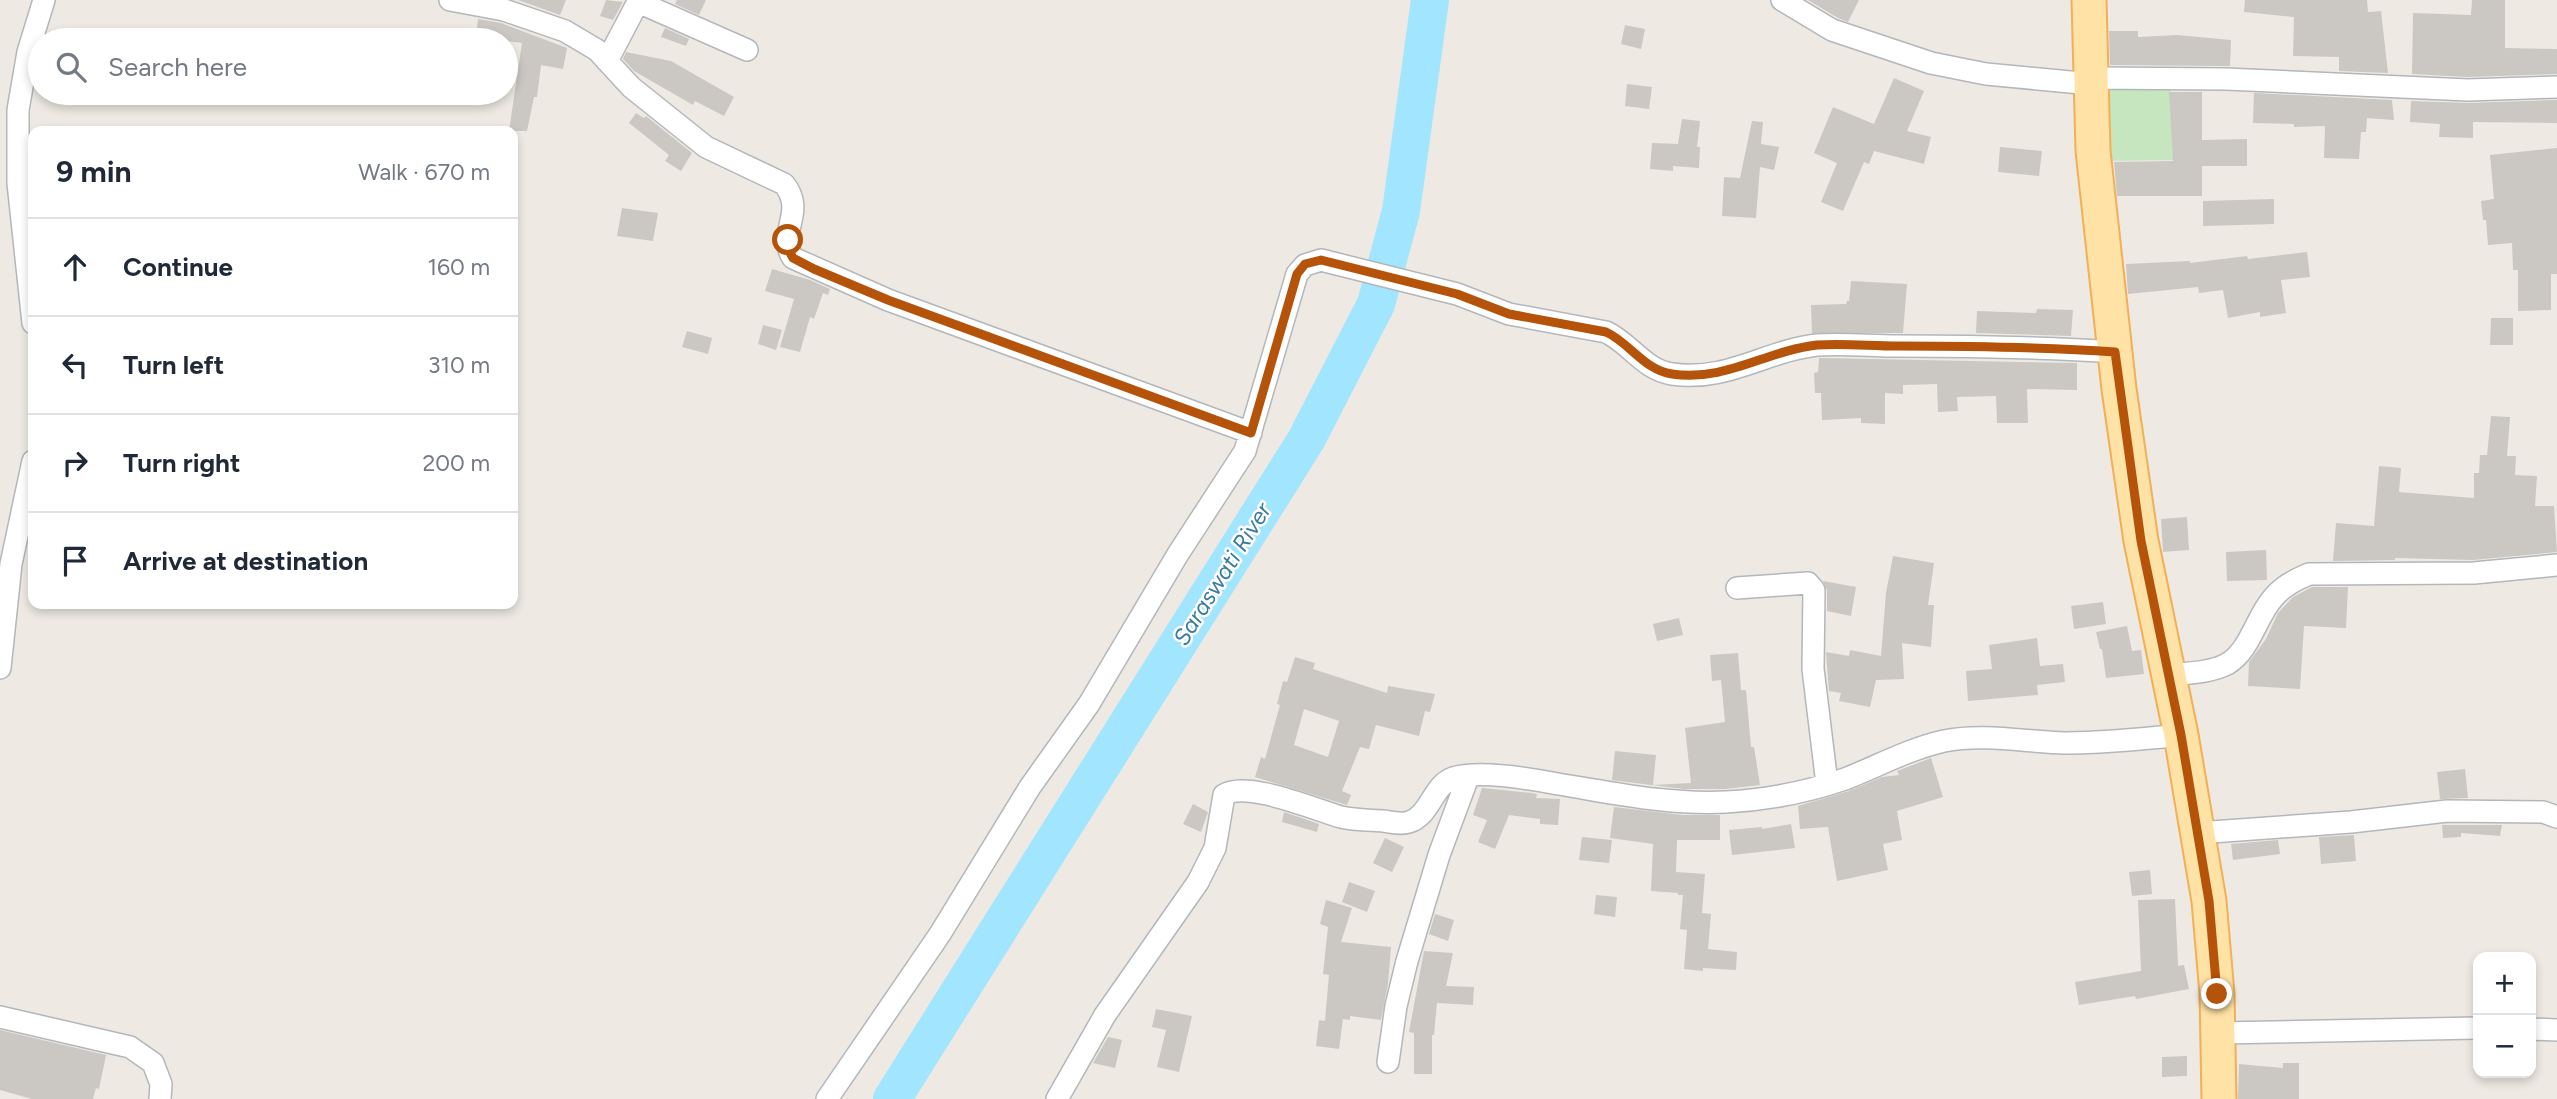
<!DOCTYPE html>
<html lang="en">
<head>
<meta charset="utf-8">
<style>
	:root { --surface:#fff; --page:#f2f2f3; --text:#1f2937; --muted:#747a83; --line:#e0e1e3 }
	body { margin:0; font-family:Figtree,sans-serif; background:var(--page); color:var(--text) }
	.controls { position:absolute; right:21px; bottom:21px; display:grid; overflow:hidden; border-radius:14px; box-shadow:0 4px 10px #0003 }
	.controls button { width:63px; height:63px; display:grid; place-items:center; padding:0; border:0; border-bottom:2px solid var(--line); background:var(--surface); color:var(--text); font:35px sans-serif }
	.stop { position:absolute; width:21px; height:21px; margin:-16px; border:5px solid #b45309; border-radius:50%; background:#fff }
	.stop.end { background:#b45309; border-color:#fff; box-shadow:0 2px 7px #0008 }
	.list { margin:0; padding:0; list-style:none }
	h2 { display:flex; justify-content:space-between; align-items:center; height:91px; margin:0; padding:0 28px; font-size:30px }
	h2 small { font-size:23px; font-weight:400; color:var(--muted) }
	.list li { display:grid; grid-template-columns:46px 1fr auto; gap:21px; align-items:center; box-sizing:border-box; height:98px; padding:0 28px; border-top:2px solid var(--line) }
	.list b { display:block; font-size:26px; white-space:nowrap }
	.list em { font-size:23px; font-style:normal; color:var(--muted) }
	.icon { flex:none; width:38px; height:38px; fill:none; stroke:currentColor; stroke-width:2; stroke-linecap:round; stroke-linejoin:round }
	.map { position:relative; flex:none; width:2557px; height:1099px; overflow:hidden }
	.search { position:absolute; background:var(--surface); box-shadow:0 4px 10px #0003; left:28px; top:28px; width:490px; height:77px; display:flex; align-items:center; gap:18px; box-sizing:border-box; padding:0 24px; border-radius:38px; color:var(--muted); font-size:26px }
	.panel { position:absolute; background:var(--surface); box-shadow:0 4px 10px #0003; left:28px; top:126px; width:490px; height:483px; border-radius:14px }
	.map>svg:first-child { display:block }
	.green { fill:#c5e6bf }
	.lines { fill:none; stroke-linecap:round; stroke-linejoin:round }
	.river { stroke:#a1e5ff; stroke-width:38 }
	.building { fill:#cbc7c2; fill-rule:evenodd }
	.minor-casing { stroke:#b3b7ba; stroke-width:24 }
	.primary-casing { stroke:#f2af57; stroke-width:37 }
	.minor { stroke:#fff; stroke-width:21 }
	.primary { stroke:#ffe3a6; stroke-width:33 }
	.route { stroke:#b45309; stroke-width:9 }
	.labels { text-anchor:middle; dominant-baseline:central; stroke-width:5; stroke-linejoin:round; paint-order:stroke }
	.water-label { font-size:23px; font-style:italic; fill:#397b9f; stroke:#fff }
</style>
</head>
<body>
<div class="map">
<svg width="2557" height="1099" viewBox="0 0 2557 1099">
	<rect width="100%" height="100%" fill="#eeeae3"/>
	<!-- green -->
	<path class="green" d="M2170 67 2173 160 2098 161 2094 70Z"/>
	<g class="lines">
		<!-- river -->
		<path class="river" d="M892 1099 1306 440 1376 304 1401 211 1430 0"/>
	</g>
	<!-- building -->
	<path class="building" d="M518 0H566L560 15Z
		M606 0 623 2 613 20 600 16Z
		M677 0H706L699 15 675 4Z
		M1808 0H1859L1848 22 1838 18Z
		M2245 0H2367L2368 12 2381 11 2388 73 2339 71V57L2293 56 2294 17 2244 12Z
		M2472 0H2505V48L2557 49V74L2468 77 2412 74 2413 13 2471 15Z
		M478 19 501 23 567 48 563 69 541 65 537 97H534L527 131H509L522 43 476 37Z
		M1625 25 1645 29 1641 49 1621 44Z
		M665 28 689 39 686 46 661 37Z
		M2109 31H2138V37L2177 35 2231 40 2230 66 2110 65Z
		M626 52 671 61 734 97 724 116 695 101 693 105 634 71 623 59Z
		M1894 78 1924 91 1907 131 1931 137 1924 164 1874 151 1869 164 1864 162 1843 211 1821 202 1837 163 1814 153 1833 107 1874 124Z
		M1627 84 1652 87 1649 109 1625 106Z
		M2169 92H2202V140L2247 139V166H2202V196H2117L2114 162 2173 161Z
		M2254 93 2392 100 2394 120 2367 118 2366 132H2361L2359 159 2324 158 2325 126 2294 127V124L2253 123Z
		M2557 100V123L2473 122V138L2439 137 2440 124 2410 122 2411 101 2468 103Z
		M636 113 644 118 646 116 692 153 681 171 665 161 669 155 629 123Z
		M1682 119 1700 121 1697 147H1700L1699 168 1673 166V171L1650 169 1652 143 1678 144Z
		M1752 121 1763 122 1761 144 1779 147 1774 170 1760 167 1756 218 1722 216 1724 177 1740 178Z
		M2000 147 2042 151 2039 176 1998 172Z
		M2557 148V274H2551V310L2518 311V270H2513L2512 243 2488 245 2486 220H2483L2481 201 2494 199 2490 155Z
		M2274 199V224L2203 226V201Z
		M622 208 658 213 653 241 617 236Z
		M2307 252 2310 277 2281 280 2286 313 2260 317V312L2228 318 2223 290 2199 293 2198 287 2128 294 2126 264 2190 261V263L2247 256 2248 259Z
		M772 269 810 280 830 289 828 295 823 293 814 319 810 317 800 352 780 347 794 299 765 291Z
		M1851 281 1907 284 1903 333H1812L1811 305 1846 304 1847 301H1849Z
		M2037 309 2073 310 2071 336 1976 333 1977 311 2036 313Z
		M2491 318H2513V345H2490Z
		M763 325 782 330 776 350 758 344Z
		M687 331 712 338 708 354 682 347Z
		M1819 358 2077 363V390L2027 389 2028 423H1997L1996 396 1957 397 1958 411 1938 412 1937 384 1903 385V394L1885 393V424L1861 423V418L1822 420 1821 393H1815L1814 373 1818 372Z
		M2491 416 2510 417 2507 456H2516L2515 475 2537 476 2535 506H2554L2557 552 2473 560 2395 558V560L2333 561 2336 523 2374 526 2379 466 2401 468 2399 492 2474 498V473H2479L2480 455H2487Z
		M2187 517 2189 550 2163 552 2161 519Z
		M2266 550 2267 580 2227 581 2226 552Z
		M1893 556 1934 563 1928 605H1934L1931 647 1902 643 1904 679 1876 680 1870 707 1839 701 1841 693 1829 691 1826 652 1849 656 1850 650 1881 656 1886 593Z
		M1823 581 1856 587 1851 616 1827 611V590Z
		M2312 587H2348L2346 628 2304 626 2300 689 2248 686 2249 662 2266 639 2278 613 2293 597Z
		M2103 602 2106 624 2074 629 2071 606Z
		M1679 618 1683 635 1657 641 1653 624Z
		M2127 626 2132 651 2141 650 2144 674 2106 678 2102 649H2100L2096 632Z
		M2037 638 2040 666 2063 664 2065 682 2037 685 2038 695 1968 701 1966 671 1992 669 1989 645Z
		M1738 653 1741 690H1746L1751 747H1754L1760 785 1725 789H1684L1643 784 1612 780 1615 751 1656 755 1653 785 1691 783 1685 728 1725 722 1721 680 1712 681 1710 655Z
		M1295 657 1315 663 1313 669 1387 693 1388 686 1435 694 1430 712 1425 711 1419 736 1376 725 1369 749 1360 747 1342 791 1351 795 1347 805 1255 777 1261 757 1265 759 1280 705 1277 704 1283 681 1287 682ZM1304 709 1339 721 1328 757 1294 745Z
		M1931 758 1943 797 1897 811 1902 840 1883 844 1888 870 1837 881 1828 827 1800 829 1798 806 1849 791 1882 777 1899 775 1897 771Z
		M2465 769 2468 798 2440 799 2437 772Z
		M1482 788 1532 793 1537 794 1536 798 1560 799 1558 825 1540 824V819L1509 815 1495 849 1478 842 1487 820 1473 815Z
		M1193 804 1208 812 1201 832 1183 824Z
		M1614 807 1683 815H1720V840H1677L1676 872 1705 874 1702 913 1711 914 1708 949 1737 952 1736 970 1703 968V971L1684 969 1687 930 1680 929 1683 895H1678V893L1651 891 1653 844 1610 838Z
		M1284 812 1319 824 1317 832 1282 822Z
		M1791 824 1795 848 1732 855 1729 830 1762 827V829Z
		M2442 825H2502L2500 836 2461 833V837L2443 838Z
		M2354 835 2356 861 2321 864 2319 837Z
		M1582 837 1612 840 1609 863 1579 860Z
		M1385 838 1404 847 1392 872 1373 863Z
		M2278 840 2280 854 2233 860 2231 844Z
		M2150 870 2152 894 2132 896 2129 872Z
		M1349 882 1375 891 1367 912 1342 902Z
		M1596 895 1617 897 1615 917 1594 914Z
		M2175 899 2178 966 2184 965 2189 989 2136 999 2135 996 2079 1005 2075 982 2141 971 2138 900Z
		M1326 900 1352 908 1341 942 1391 947 1388 984 1381 1020 1350 1016V1020L1343 1019 1339 1049 1316 1046 1319 1020 1325 1021 1329 975 1323 974 1328 927 1320 924Z
		M1435 914 1454 920 1448 941 1429 934Z
		M1424 951 1453 953 1446 986 1474 987 1473 1005 1437 1003 1434 1035H1432V1074H1414V1033L1409 1032Z
		M1156 1009 1192 1016 1179 1072 1157 1067 1166 1030 1152 1027Z
		M0 1030 106 1055 99 1089 96 1088 93 1099H32L0 1090Z
		M1108 1037 1122 1040 1115 1068 1093 1063Z
		M2187 1056V1076L2162 1077V1057Z
		M2283 1063H2299V1099H2238L2239 1064 2283 1068Z"/>
	<g class="lines">
		<defs>
			<path id="minor" d="M450 0 504 10 565 31 597 50 631 87 706 147 784 184C807 212 776 233 793 258L888 300 1251 433
				M1782 0 1832 30 1931 63 1986 74 2091 84
				M638 2 747 50
				M607 61 639 0
				M2091 78 2226 79 2468 90 2557 87
				M33 323 18 183V110L28 52 44 0
				M1737 588 1808 583 1814 590 1813 669 1827 784
				M0 668 11 564 33 461
				M2168 675C2187 673 2210 673 2227 664 2250 651 2256 617 2273 598 2283 586 2295 580 2309 574L2474 573 2557 565
				M2197 833 2351 822 2447 811 2543 812 2557 817
				M0 1017 130 1047 153 1063 161 1084 160 1099
				M2531 1029 2557 1030
				M2218 1033 2478 1028
				M1388 1062 1396 1006 1407 961 1439 855 1468 777
				M827 1099 940 934 1030 787 1089 704 1178 554 1245 451 1297 274 1305 265 1321 260 1457 294 1509 314 1606 332C1630 343 1644 370 1672 374 1727 382 1765 351 1817 345 1843 343 1871 346 1897 346 1970 346 2042 347 2115 352
				M1057 1099 1105 1015 1198 882 1215 848 1224 795C1246 780 1316 810 1341 817 1354 820 1369 820 1383 821 1391 822 1401 825 1409 822 1430 816 1433 785 1453 778 1478 770 1532 779 1558 784 1614 793 1669 805 1726 802 1766 800 1807 792 1845 779 1878 766 1909 749 1944 741 1983 733 2026 742 2065 743 2104 743 2143 739 2181 735"/>
			<path id="primary" d="M2089 0 2093 151 2119 389 2141 541 2181 735 2209 901 2217 994 2219 1099"/>
		</defs>
		<!-- minor casing -->
		<use href="#minor" class="minor-casing"/>
		<!-- primary casing -->
		<use href="#primary" class="primary-casing"/>
		<!-- minor -->
		<use href="#minor" class="minor"/>
		<!-- primary -->
		<use href="#primary" class="primary"/>
	</g>
	<g class="lines">
		<!-- route -->
		<path class="route" d="M788 240 789 251 793 258 814 269 888 300 1251 433 1297 274 1305 264 1321 260 1457 294 1509 314 1606 332C1630 343 1644 370 1672 374 1726 382 1765 351 1817 345 1843 343 1871 346 1897 346 1970 346 2043 347 2115 352L2141 541 2181 735 2209 901 2217 994"/>
	</g>
	<g class="labels">
		<!-- water labels -->
		<g class="water-label">
			<text transform="translate(1222 574) rotate(-58)">Saraswati River</text>
		</g>
	</g>
</svg>
<div class="controls">
<button>+</button>
<button>−</button>
</div>
<div class="stop" style="left:788px;top:240px"></div>
<div class="stop end" style="left:2217px;top:994px"></div>
<div class="search"><svg class="icon" aria-label="search" viewBox="0 0 24 24"><circle cx="10" cy="10" r="6"/><path d="M15 15l6 6"/></svg>Search here</div>
<section class="panel">
<h2>9 min<small>Walk · 670 m</small></h2>
<ul class="list">
<li><svg class="icon" aria-label="ahead" viewBox="0 0 24 24"><path d="M12 20V5M6 11l6-6 6 6"/></svg><div><b>Continue</b></div><em>160 m</em></li>
<li><svg class="icon" aria-label="left" viewBox="0 0 24 24"><path d="M17 20v-9H6M10 6l-5 5 5 5"/></svg><div><b>Turn left</b></div><em>310 m</em></li>
<li><svg class="icon" aria-label="right" viewBox="0 0 24 24"><path d="M7 20v-9h11M14 6l5 5-5 5"/></svg><div><b>Turn right</b></div><em>200 m</em></li>
<li><svg class="icon" aria-label="arrive" viewBox="0 0 24 24"><path d="M6 21V4h12l-3 4 3 4H6"/></svg><div><b>Arrive at destination</b></div></li>
</ul>
</section>
</div>
</body>
</html>
